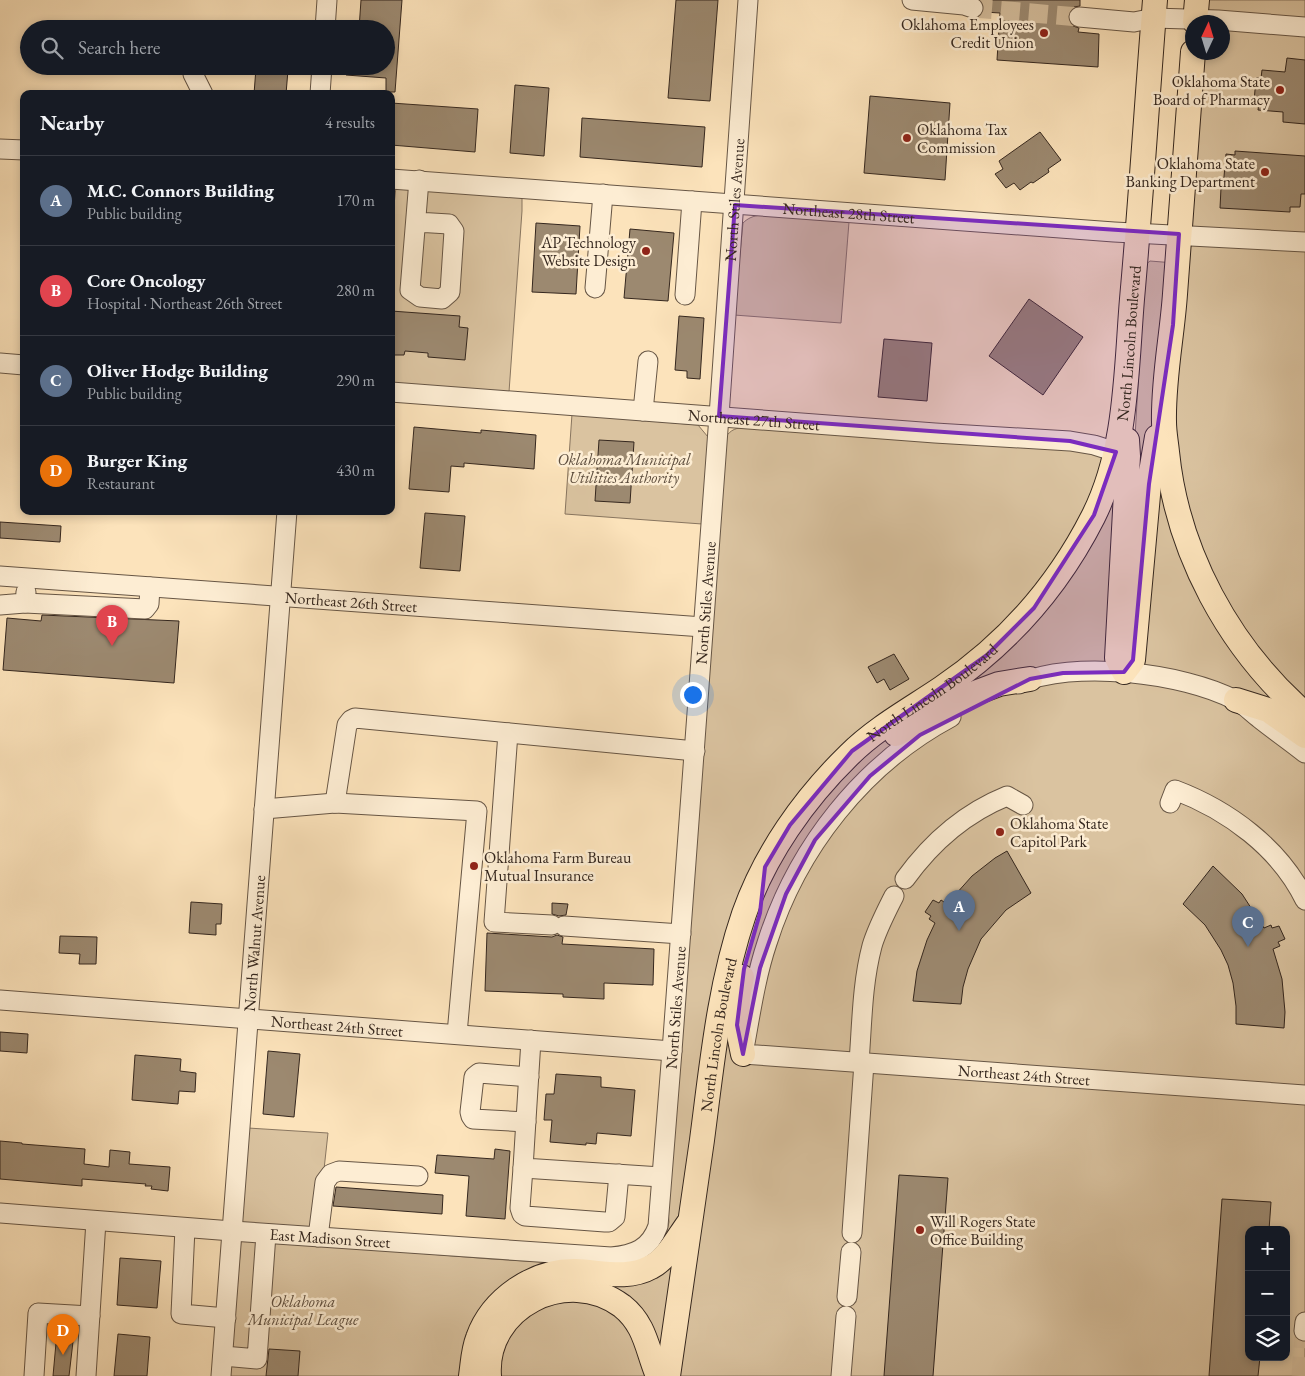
<!DOCTYPE html>
<html lang="en">
<head>
<meta charset="utf-8">
<style>
	:root { --surface:#171b24; --page:#20242c; --text:#f1f3f6; --muted:#9ea1a6; --line:#363941; --accent:#c59692 }
	body { margin:0; font-family:"EB Garamond",serif; background:var(--page); color:var(--text) }
	.controls { position:absolute; right:15px; bottom:15px; display:grid; overflow:hidden; border-radius:10px; box-shadow:0 2px 8px #0003 }
	.controls button { width:45px; height:45px; display:grid; place-items:center; padding:0; border:0; border-bottom:1px solid var(--line); background:var(--surface); color:var(--text); font:25px sans-serif }
	.compass { position:absolute; left:1185px; top:15px; width:45px; height:45px; border-radius:50%; background:var(--surface); box-shadow:0 2px 8px #0003; rotate:4deg }
	.you { position:absolute; left:692px; top:694px; width:18px; height:18px; margin:-12px; border:4px solid #fff; border-radius:50%; background:#1a73e8; box-shadow:0 0 0 8px #1a73e833 }
	.badge { display:grid; place-items:center; width:32px; height:32px; border-radius:50%; background:var(--accent); color:#fff; font-size:16px; font-weight:700 }
	.pin { position:absolute; translate:-50% -41px; filter:drop-shadow(0 1px 2px #0008) }
	.pin::after { content:''; position:absolute; top:26px; width:18px; height:15px; background:inherit; clip-path:polygon(0 0,100% 0,50% 100%) }
	.list { margin:0; padding:0; list-style:none }
	h2 { display:flex; justify-content:space-between; align-items:center; height:65px; margin:0; padding:0 20px; font-size:21px }
	h2 small { font-size:16px; font-weight:400; color:var(--muted) }
	.list li { display:grid; grid-template-columns:32px 1fr auto; gap:15px; align-items:center; box-sizing:border-box; height:90px; padding:0 20px; border-top:1px solid var(--line) }
	.list b { display:block; font-size:19px; white-space:nowrap }
	.list p { margin:0; font-size:16px; white-space:nowrap; color:var(--muted) }
	.list em { font-size:16px; font-style:normal; color:var(--muted) }
	.icon { flex:none; width:28px; height:28px; fill:none; stroke:currentColor; stroke-width:2; stroke-linecap:round; stroke-linejoin:round }
	.map { position:relative; flex:none; width:1305px; height:1376px; overflow:hidden }
	.search { position:absolute; background:var(--surface); box-shadow:0 2px 8px #0003; left:20px; top:20px; width:375px; height:55px; display:flex; align-items:center; gap:12px; box-sizing:border-box; padding:0 18px; border-radius:28px; color:var(--muted); font-size:19px }
	.panel { position:absolute; background:var(--surface); box-shadow:0 2px 8px #0003; left:20px; top:90px; width:375px; height:425px; border-radius:10px }
	.map>svg:first-child { display:block }
	.green { fill:#dac3a0; stroke:#88755f; fill-rule:evenodd }
	.building { fill:#9c8970; stroke:#35271e }
	.lines { fill:none; stroke-linecap:round; stroke-linejoin:round }
	.minor-tunnel { stroke:#d4bd9c; stroke-width:19; stroke-dasharray:19 9; stroke-linecap:butt }
	.minor-casing { stroke:#675645; stroke-width:21 }
	.major-casing { stroke:#35271e; stroke-width:26 }
	.minor { stroke:#fdedd3; stroke-width:19 }
	.major { stroke:#fce3bb; stroke-width:24 }
	.marked { fill:#7b2cbf; fill-opacity:0.2; stroke:#7b2cbf; stroke-width:4; stroke-linejoin:round }
	.poi-dot { fill:#8f2418; stroke:#fdedd3; stroke-width:2 }
	.labels { text-anchor:middle; dominant-baseline:central; stroke-width:5; stroke-linejoin:round; paint-order:stroke }
	.poi-label { font-size:16px; fill:#35271e; stroke:#fdedd3; text-anchor:end }
	.street-label { font-size:16px; fill:#35271e; stroke:#fdedd3 }
	.park-label { font-size:16px; font-style:italic; fill:#5e4e3e; stroke:#fdedd3 }
</style>
</head>
<body>
<div class="map">
<svg width="1305" height="1376" viewBox="0 0 1305 1376">
	<rect width="100%" height="100%" fill="#fce3bb"/>
	<filter id="stains"><feTurbulence type="fractalNoise" baseFrequency=".004" numOctaves="4"/><feColorMatrix values="0 0 0 0 .2 0 0 0 0 .09 0 0 0 0 .02 0 0 0 .5 -.17"/></filter>
	<radialGradient id="worn" r=".72"><stop offset=".6" stop-color="#630" stop-opacity="0"/><stop offset="1" stop-color="#630" stop-opacity=".3"/></radialGradient>
	<!-- green -->
	<path class="green" d="M1207 0H1305V1376H230L240 1254 248 1128 328 1133 318 1224V1245L491 1259 543 1262 653 1253 665 1240 669 1222 668 1211 725 438C731 429 736 428 747 427L1134 454 1145 265 1150 261 1187 264 1203 53 1222 52V22H1205ZM1249 1230H1286V1357H1249Z
		M396 187 522 196V211L509 392 391 383V232Z
		M761 215 849 222 841 323 734 315 743 223C748 218 753 216 761 215Z
		M572 414 698 425 708 437 709 446 702 524 565 514Z"/>
	<!-- building -->
	<path class="building" d="M361 0H402L395 92H386V78L346 75 347 66H386V29H359Z
		M676 0H718L710 101 668 98Z
		M981 0H1080V6L1074 7 1070 11 1068 16 1069 21 1073 26 1079 28 1078 32 1099 34 1098 67 997 60 1000 13 984 12V6Z
		M1287 58 1305 60V124L1283 122V112L1258 110 1259 103 1254 102 1256 78H1261L1262 70 1285 72Z
		M256 68 288 70 286 94H254Z
		M515 85 549 88 544 156 510 153Z
		M870 96 950 103 945 180 864 173Z
		M391 103 478 109 475 152 391 145Z
		M582 118 705 127 702 167 580 157Z
		M1040 132 1061 160 1048 169 1049 172 1033 183 1031 182 1020 190 1014 183 1006 188 995 174 1003 169 999 161Z
		M1235 151 1305 156V194H1301L1300 207H1290V212L1220 208 1221 188H1223L1226 154 1235 155Z
		M536 223 580 226 576 294 532 292Z
		M630 229 674 233 668 301 624 298Z
		M1029 299 1083 337 1043 395 989 356Z
		M391 311 460 316 459 327 468 328 465 360 428 357V353L405 351 404 355H391Z
		M679 316 704 318 700 379 687 378V371L675 370Z
		M884 339 932 343 927 401 878 397Z
		M414 427 481 433V430L536 435 534 469 464 463V467L451 466 449 492 409 489Z
		M599 440 634 442 630 503 595 501Z
		M425 513 465 516 460 571 420 568Z
		M0 522 61 526 60 542 0 538Z
		M42 615 179 621 174 683 3 670 7 618 41 621Z
		M894 654 909 679 890 690 884 679 877 683 868 667Z
		M1007 851 1031 893 1006 910 981 939 968 969 963 987 961 1004 913 1001 917 971 927 940 935 923 929 919 931 916 925 912 933 900 939 903 941 900 947 904 972 876 995 858Z
		M1213 866 1242 894 1264 928 1271 925 1272 928 1279 926 1285 939 1278 942 1280 946 1273 949 1282 979 1285 1012 1284 1028 1236 1024V1006L1233 983 1228 965 1221 950 1205 925 1183 904Z
		M191 902 222 904 221 924H216V935L189 933Z
		M552 903 568 904 566 915 559 916 552 914Z
		M487 933 552 937 557 935 563 937 562 944 654 949 653 985 604 983V999L563 997V994L485 991Z
		M60 936 97 937 96 964H79L80 954 59 953Z
		M0 1032 28 1034 27 1053 0 1051Z
		M268 1051 300 1054 294 1117 263 1114Z
		M135 1055 181 1059 180 1071 196 1073 195 1092 179 1091 178 1104 132 1100Z
		M556 1074 601 1077V1087L635 1090 631 1136 597 1133 596 1144 586 1143V1145L550 1142 552 1120H544L546 1094H554Z
		M0 1141 22 1143V1144L85 1149 84 1164 109 1167 110 1150 130 1152 129 1164 170 1167 168 1191 151 1189 152 1186H145L146 1184 82 1179V1186L0 1179Z
		M495 1149 510 1151 505 1219 466 1216 469 1176 435 1173 437 1155 494 1159Z
		M899 1175 948 1178 933 1376H884Z
		M336 1187 443 1195 442 1214 333 1206Z
		M1222 1199 1271 1202 1269 1230H1249V1357H1260L1258 1376H1209Z
		M120 1258 161 1261 157 1308 117 1305Z
		M57 1332 74 1333 69 1376H53Z
		M118 1334 150 1337 147 1376H114Z
		M269 1349 300 1351 298 1376H266Z"/>
	<g class="lines">
		<!-- minor-tunnel -->
		<path class="minor-tunnel" d="M973 8 1079 17
			M1301 1376 1304 1331"/>
		<defs>
			<g id="minor">
				<path d="M912 0 964 5 973 8"/>
				<path d="M1079 17 1134 22 1154 18 1218 20 1305 27"/>
				<path d="M325 29 327 0"/>
				<path d="M192 66 193 74 203 94"/>
				<path d="M320 94 322 66"/>
				<path d="M0 149 24 150"/>
				<path id="s1" d="M391 179 1114 232 1305 242"/>
				<path d="M416 222 449 224 454 231 450 292 442 299 420 297 410 290 419 180"/>
				<path d="M595 288 603 194"/>
				<path d="M685 295 692 201"/>
				<path d="M0 363 24 365"/>
				<path id="s2" d="M391 392 935 433 1070 441 1094 445 1116 452"/>
				<path d="M643 411 648 361"/>
				<path id="s3" d="M0 576 703 627"/>
				<path d="M25 603 145 609 149 604 150 587"/>
				<path d="M0 605 25 603 26 592"/>
				<path d="M1019 684C1072 659 1184 673 1235 700 1244 704 1251 712 1259 718 1274 730 1290 741 1305 753"/>
				<path id="s4" d="M951 717C863 764 797 848 767 943 755 979 750 1017 743 1054L1305 1095"/>
				<path d="M508 733 494 922 552 925"/>
				<path d="M335 803 347 725 351 720 355 718 695 751"/>
				<path d="M1170 803 1175 790C1228 810 1280 848 1305 900"/>
				<path d="M264 809 335 803 477 811 457 1034"/>
				<path d="M905 879C931 843 965 813 1007 796L1023 805"/>
				<path d="M564 926 681 934"/>
				<path id="s5" d="M0 1000 672 1051"/>
				<path d="M531 1040 523 1168 661 1177"/>
				<path d="M859 1062C862 1024 862 984 872 946 877 929 886 912 894 896"/>
				<path d="M526 1122 473 1119 471 1116 470 1112 474 1077 479 1073 529 1077"/>
				<path d="M523 1168 520 1208 522 1214 525 1216 605 1222H609L615 1217 619 1174"/>
				<path id="s6" d="M0 1213 232 1231 611 1257C634 1255 650 1249 658 1226L672 1051 719 416 748 0"/>
				<path d="M185 1228 181 1314 226 1318"/>
				<path d="M852 1233 864 1063"/>
				<path d="M318 1237 325 1182 331 1174 339 1171 418 1176"/>
				<path d="M847 1297 851 1252"/>
				<path d="M1304 1331 1305 1322"/>
				<path d="M223 1356 257 1359 266 1234"/>
				<path d="M34 1376 38 1313 90 1316"/>
				<path d="M86 1376 96 1221"/>
				<path id="s7" d="M221 1376 287 511"/>
				<path d="M841 1376 846 1316"/>
			</g>
			<g id="major">
				<path d="M1195 22 1197 0"/>
				<path d="M1193 52C1187 133 1181 214 1175 294 1172 337 1163 379 1164 422 1164 432 1166 442 1167 452 1177 552 1229 648 1305 714"/>
				<path d="M1127 440 1128 456 1117 658 1124 672 1133 660 1149 484 1157 437"/>
				<path d="M1236 700 1268 710 1305 736"/>
				<path d="M896 734 967 696 999 684 1030 679"/>
				<path d="M742 977 738 997 737 1025 743 1054"/>
				<path d="M471 1376C473 1363 473 1351 478 1338 492 1299 534 1270 576 1271 601 1272 628 1280 651 1267 667 1259 677 1239 688 1224"/>
				<path d="M489 1376C484 1307 567 1265 622 1306 646 1325 647 1350 658 1376"/>
				<path id="s8" d="M668 1376C679 1297 691 1219 702 1140 712 1064 719 987 744 914 765 854 804 799 849 755 876 728 911 709 942 688 1007 644 1058 586 1093 517 1127 450 1126 372 1132 299 1141 199 1147 100 1155 0"/>
			</g>
		</defs>
		<!-- minor casing -->
		<use href="#minor" class="minor-casing"/>
		<!-- major casing -->
		<use href="#major" class="major-casing"/>
		<!-- minor -->
		<use href="#minor" class="minor"/>
		<!-- major -->
		<use href="#major" class="major"/>
	</g>
	<!-- marked area -->
	<path class="marked" d="M735 205 1179 234 1173 325 1149 484 1133 660 1124 672 1063 673 1030 679 920 735 870 776 815 840 786 894 760 968 743 1054 737 1025 744 969 760 913 765 867 790 825 852 751 987 655 1034 608 1094 515 1116 452 1070 441 719 416Z"/>
	<!-- markers -->
	<g class="poi-dot">
		<circle cx="1044" cy="33" r="5"/>
		<circle cx="1280" cy="90" r="5"/>
		<circle cx="907" cy="138" r="5"/>
		<circle cx="1265" cy="172" r="5"/>
		<circle cx="646" cy="251" r="5"/>
		<circle cx="1000" cy="832" r="5"/>
		<circle cx="474" cy="866" r="5"/>
		<circle cx="920" cy="1230" r="5"/>
	</g>
	<g class="labels">
		<!-- poi labels -->
		<g class="poi-label">
			<text x="1034" y="24">Oklahoma Employees<tspan x="1034" dy="18">Credit Union</tspan></text>
			<text x="1270" y="81">Oklahoma State<tspan x="1270" dy="18">Board of Pharmacy</tspan></text>
			<text x="917" y="129" text-anchor="start">Oklahoma Tax<tspan x="917" dy="18">Commission</tspan></text>
			<text x="1255" y="163">Oklahoma State<tspan x="1255" dy="18">Banking Department</tspan></text>
			<text x="636" y="242">AP Technology<tspan x="636" dy="18">Website Design</tspan></text>
			<text x="1010" y="823" text-anchor="start">Oklahoma State<tspan x="1010" dy="18">Capitol Park</tspan></text>
			<text x="484" y="857" text-anchor="start">Oklahoma Farm Bureau<tspan x="484" dy="18">Mutual Insurance</tspan></text>
			<text x="930" y="1221" text-anchor="start">Will Rogers State<tspan x="930" dy="18">Office Building</tspan></text>
		</g>
		<!-- street labels -->
		<g class="street-label">
			<text stroke="none"><textPath href="#s6" startOffset="1702">North Stiles Avenue</textPath></text>
			<text stroke="none"><textPath href="#s1" startOffset="459">Northeast 28th Street</textPath></text>
			<text stroke="none"><textPath href="#s8" startOffset="1185">North Lincoln Boulevard</textPath></text>
			<text stroke="none"><textPath href="#s2" startOffset="364">Northeast 27th Street</textPath></text>
			<text stroke="none"><textPath href="#s3" startOffset="352">Northeast 26th Street</textPath></text>
			<text stroke="none"><textPath href="#s6" startOffset="1298">North Stiles Avenue</textPath></text>
			<text stroke="none"><textPath href="#s8" startOffset="765">North Lincoln Boulevard</textPath></text>
			<text stroke="none"><textPath href="#s7" startOffset="434">North Walnut Avenue</textPath></text>
			<text stroke="none"><textPath href="#s6" startOffset="892">North Stiles Avenue</textPath></text>
			<text stroke="none"><textPath href="#s5" startOffset="338">Northeast 24th Street</textPath></text>
			<text stroke="none"><textPath href="#s8" startOffset="345">North Lincoln Boulevard</textPath></text>
			<text stroke="none"><textPath href="#s4" startOffset="694">Northeast 24th Street</textPath></text>
			<text stroke="none"><textPath href="#s6" startOffset="331">East Madison Street</textPath></text>
		</g>
		<!-- park labels -->
		<g class="park-label">
			<text x="624" y="459">Oklahoma Municipal<tspan x="624" dy="18">Utilities Authority</tspan></text>
			<text x="303" y="1301">Oklahoma<tspan x="303" dy="18">Municipal League</tspan></text>
		</g>
	</g>
	<rect width="100%" height="100%" filter="url(#stains)"/>
	<rect width="100%" height="100%" fill="url(#worn)"/>
</svg>
<div class="controls">
<button>+</button>
<button>−</button>
<button><svg class="icon" aria-label="layers" viewBox="0 0 24 24"><path d="M12 4l9 5-9 5-9-5zM3 14l9 5 9-5"/></svg></button>
</div>
<svg class="compass" viewBox="-18 -18 36 36"><path d="M0-13l5 13h-10z" fill="#e53935"/><path d="M0 13l5-13h-10z" fill="#9ea1a6"/></svg>
<div class="you"></div>
<div class="pin badge" style="left:959px;top:931px;background:#5c6f8a">A</div>
<div class="pin badge" style="left:112px;top:646px;background:#e0444e">B</div>
<div class="pin badge" style="left:1248px;top:947px;background:#5c6f8a">C</div>
<div class="pin badge" style="left:63px;top:1355px;background:#e8710a">D</div>
<div class="search"><svg class="icon" aria-label="search" viewBox="0 0 24 24"><circle cx="10" cy="10" r="6"/><path d="M15 15l6 6"/></svg>Search here</div>
<section class="panel">
<h2>Nearby<small>4 results</small></h2>
<ul class="list">
<li><span class="badge" style="background:#5c6f8a">A</span><div><b>M.C. Connors Building</b><p>Public building</p></div><em>170 m</em></li>
<li><span class="badge" style="background:#e0444e">B</span><div><b>Core Oncology</b><p>Hospital · Northeast 26th Street</p></div><em>280 m</em></li>
<li><span class="badge" style="background:#5c6f8a">C</span><div><b>Oliver Hodge Building</b><p>Public building</p></div><em>290 m</em></li>
<li><span class="badge" style="background:#e8710a">D</span><div><b>Burger King</b><p>Restaurant</p></div><em>430 m</em></li>
</ul>
</section>
</div>
</body>
</html>
